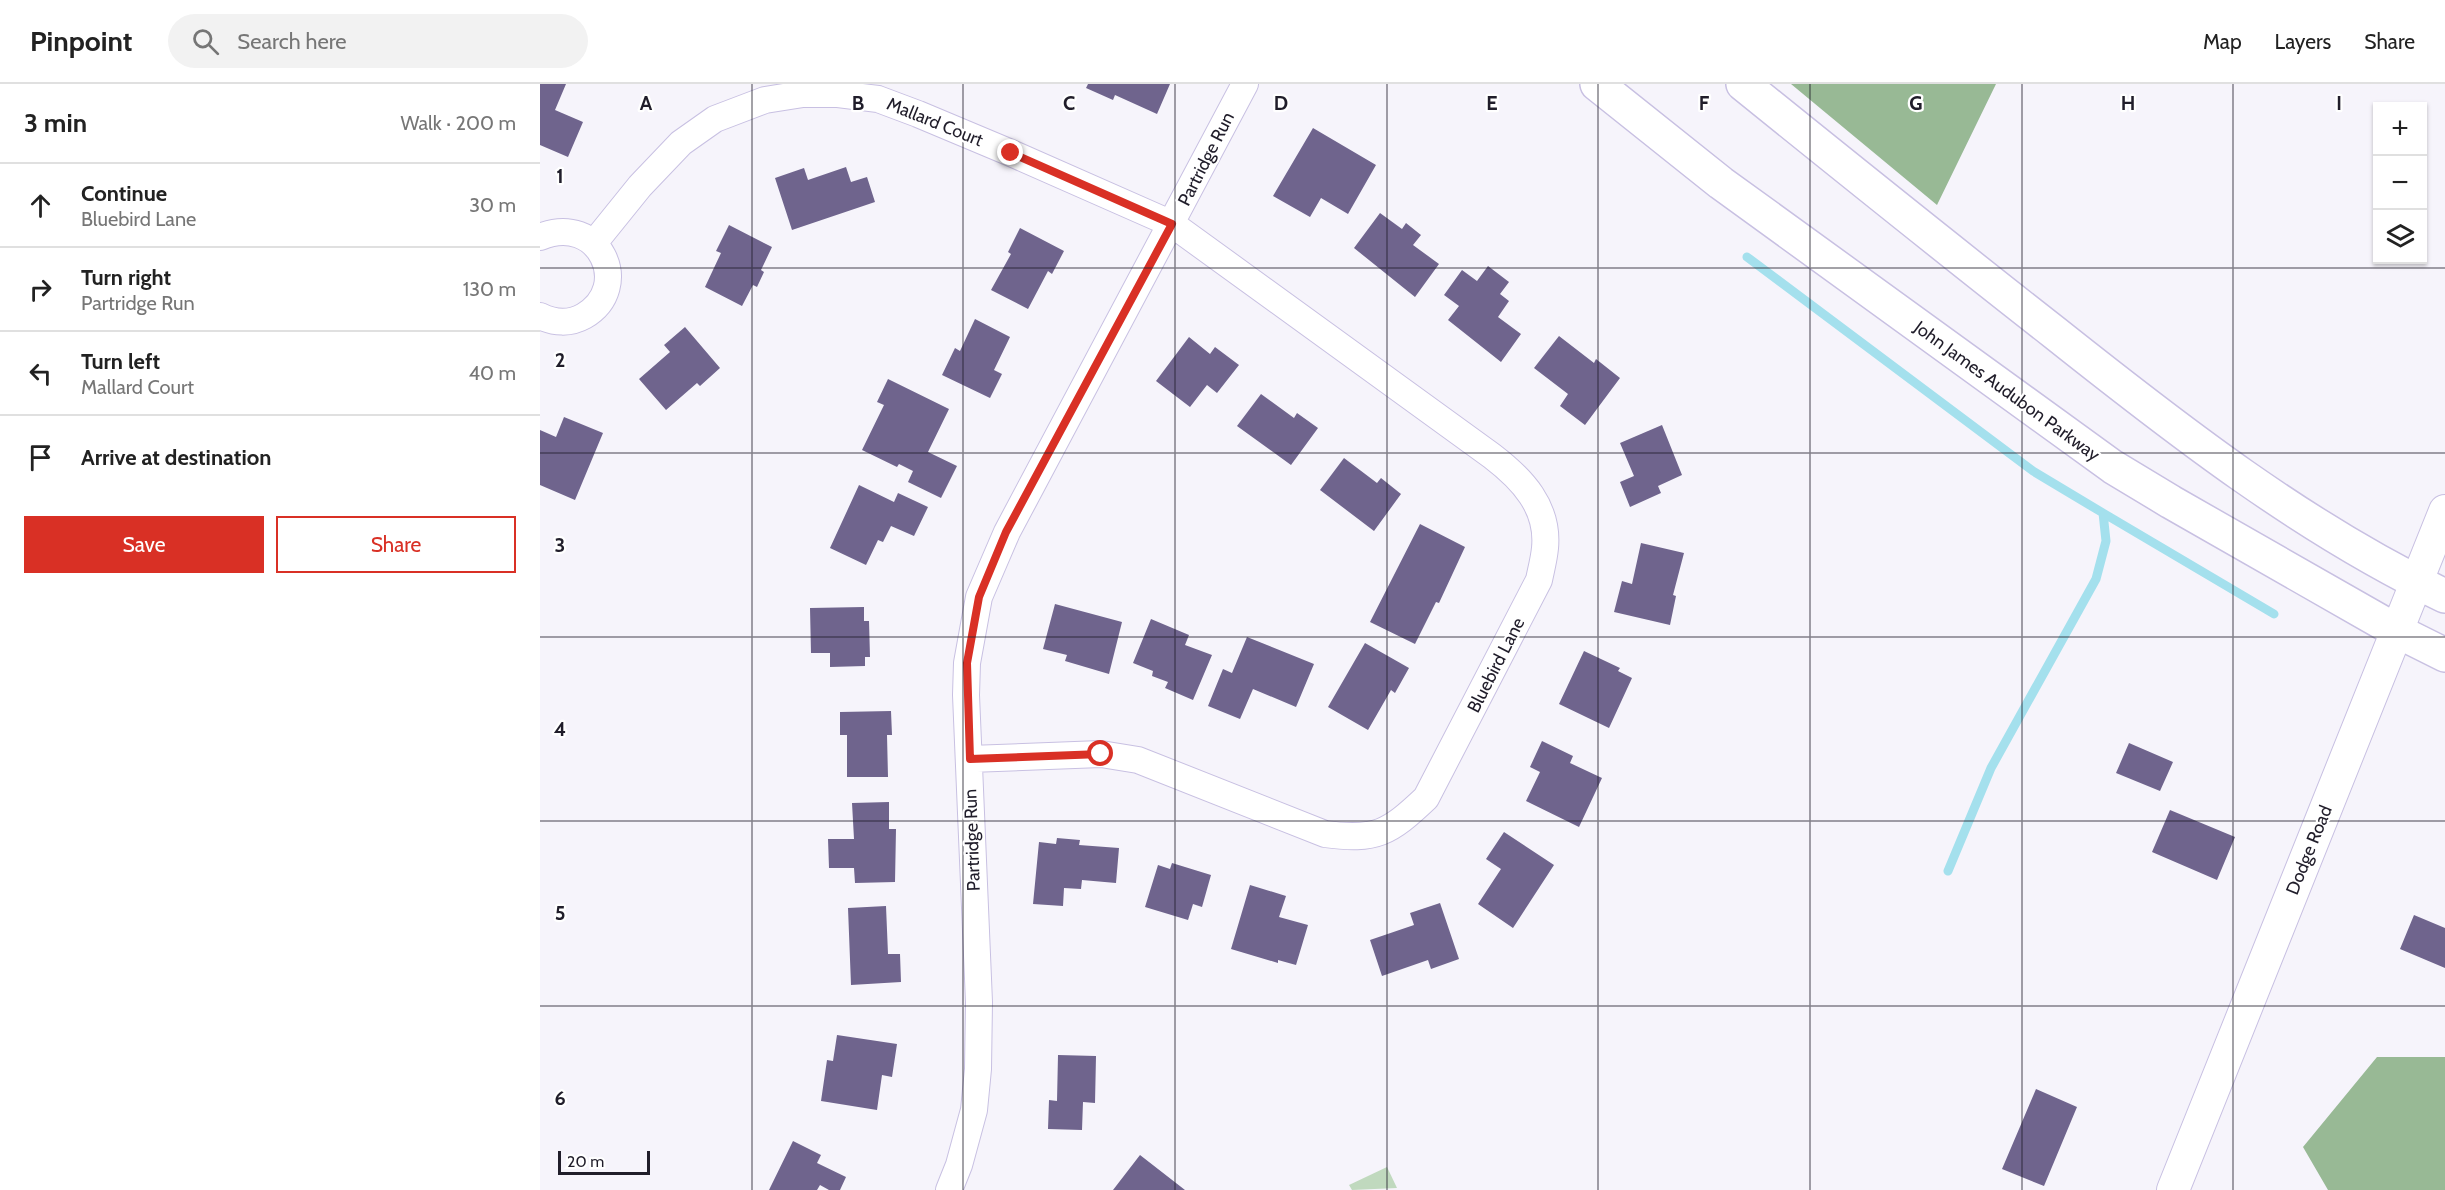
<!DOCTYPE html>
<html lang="en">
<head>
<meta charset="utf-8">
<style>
	:root { --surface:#fff; --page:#f2f2f2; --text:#222; --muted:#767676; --line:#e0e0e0; --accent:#d93025 }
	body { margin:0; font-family:Cabin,sans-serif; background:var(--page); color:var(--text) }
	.controls { position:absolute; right:18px; top:18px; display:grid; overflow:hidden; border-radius:0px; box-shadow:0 2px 4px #0004 }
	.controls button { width:54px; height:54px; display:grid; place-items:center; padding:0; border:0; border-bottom:2px solid var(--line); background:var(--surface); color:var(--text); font:30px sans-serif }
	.scale { position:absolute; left:18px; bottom:15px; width:92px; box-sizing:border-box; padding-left:6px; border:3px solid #201d2a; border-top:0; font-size:16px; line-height:21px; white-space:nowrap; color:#201d2a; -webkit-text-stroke:4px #fff; paint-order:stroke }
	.stop { position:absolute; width:18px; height:18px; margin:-14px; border:4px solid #d93025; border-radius:50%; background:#fff }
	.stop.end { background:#d93025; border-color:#fff; box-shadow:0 2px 6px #0008 }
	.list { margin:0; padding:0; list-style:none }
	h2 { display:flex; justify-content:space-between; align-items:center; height:78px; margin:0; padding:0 24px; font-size:26px }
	h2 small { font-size:20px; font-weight:400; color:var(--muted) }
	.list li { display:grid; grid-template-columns:39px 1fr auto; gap:18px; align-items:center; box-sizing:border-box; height:84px; padding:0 24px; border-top:2px solid var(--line) }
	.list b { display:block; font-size:22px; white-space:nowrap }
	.list p { margin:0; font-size:20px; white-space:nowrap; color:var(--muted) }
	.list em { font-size:20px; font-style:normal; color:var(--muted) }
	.actions { display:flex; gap:12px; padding:18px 24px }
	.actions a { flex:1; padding:14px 0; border:2px solid var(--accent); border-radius:0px; text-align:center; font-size:21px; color:var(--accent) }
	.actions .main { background:var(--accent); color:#fff }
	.icon { flex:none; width:33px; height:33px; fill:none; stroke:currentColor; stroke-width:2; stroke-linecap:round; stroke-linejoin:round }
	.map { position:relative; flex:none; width:1905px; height:1106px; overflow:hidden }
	header { display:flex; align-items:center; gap:36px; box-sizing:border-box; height:84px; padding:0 30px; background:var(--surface); border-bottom:2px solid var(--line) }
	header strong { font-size:28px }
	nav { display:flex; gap:33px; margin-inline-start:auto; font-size:21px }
	.search { width:420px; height:54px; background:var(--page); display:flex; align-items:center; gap:15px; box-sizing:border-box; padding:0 21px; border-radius:33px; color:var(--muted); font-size:22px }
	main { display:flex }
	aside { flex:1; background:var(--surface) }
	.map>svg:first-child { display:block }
	.green { fill:#c0d9be }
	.forest { fill:#98b995 }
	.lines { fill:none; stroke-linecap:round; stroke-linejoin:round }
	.stream { stroke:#a4e0ed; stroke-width:9 }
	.building { fill:#6f648d }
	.minor-casing { stroke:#c8c0e2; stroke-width:28 }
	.tertiary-casing { stroke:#c8c0e2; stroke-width:34 }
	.secondary-casing { stroke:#c8c0e2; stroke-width:36 }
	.minor { stroke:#fff; stroke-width:26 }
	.tertiary { stroke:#fff; stroke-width:32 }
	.secondary { stroke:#fff; stroke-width:33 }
	.route { stroke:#d93025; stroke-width:8 }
	.grid { fill:none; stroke:#201d2a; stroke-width:1.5; stroke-opacity:0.55 }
	.labels { text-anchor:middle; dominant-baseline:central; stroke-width:4.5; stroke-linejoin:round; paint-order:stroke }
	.street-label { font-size:18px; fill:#201d2a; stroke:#fff }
	.grid-label { font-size:20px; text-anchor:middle; font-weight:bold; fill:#201d2a; stroke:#fff; stroke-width:4.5; stroke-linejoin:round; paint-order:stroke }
</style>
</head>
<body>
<header>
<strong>Pinpoint</strong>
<div class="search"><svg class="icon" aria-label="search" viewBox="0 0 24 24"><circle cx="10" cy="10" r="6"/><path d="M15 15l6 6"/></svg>Search here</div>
<nav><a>Map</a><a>Layers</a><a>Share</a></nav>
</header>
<main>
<aside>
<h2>3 min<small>Walk · 200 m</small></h2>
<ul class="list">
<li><svg class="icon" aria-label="ahead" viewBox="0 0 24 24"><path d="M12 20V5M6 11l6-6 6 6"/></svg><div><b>Continue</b><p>Bluebird Lane</p></div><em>30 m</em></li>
<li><svg class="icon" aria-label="right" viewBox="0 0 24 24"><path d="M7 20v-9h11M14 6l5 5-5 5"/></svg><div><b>Turn right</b><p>Partridge Run</p></div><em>130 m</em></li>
<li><svg class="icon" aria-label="left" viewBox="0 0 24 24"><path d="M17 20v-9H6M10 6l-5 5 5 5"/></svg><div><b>Turn left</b><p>Mallard Court</p></div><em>40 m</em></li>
<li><svg class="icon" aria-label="arrive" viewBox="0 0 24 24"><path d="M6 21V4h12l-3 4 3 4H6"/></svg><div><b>Arrive at destination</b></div></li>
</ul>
<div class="actions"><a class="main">Save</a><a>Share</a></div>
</aside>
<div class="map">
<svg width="1905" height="1106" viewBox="0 0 1905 1106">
	<rect width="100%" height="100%" fill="#f6f4fb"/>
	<!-- green -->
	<path class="green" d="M847 1083 857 1104 812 1106 809 1101Z"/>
	<!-- forest -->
	<path class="forest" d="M1251 0H1456L1397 121Z
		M1837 973H1905V1106H1788L1763 1063Z"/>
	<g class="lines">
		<!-- stream -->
		<path class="stream" d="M1207 173 1493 387 1563 429 1566 457 1556 495 1451 684 1408 787
			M1563 429 1734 530"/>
	</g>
	<!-- building -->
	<path class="building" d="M0 0H26L15 26 43 38 28 73 0 61Z
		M548 0H630L617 30 575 11 573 16 546 4Z
		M773 44 836 81 808 130 781 114 770 133 733 112Z
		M306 83 311 98 327 93 335 118 252 146 235 94 264 84 268 96Z
		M840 129 862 145 866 139 881 151 873 161 899 180 875 213 814 164Z
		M189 141 232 163 221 186 224 188 217 203 213 201 202 222 165 203 181 169 176 167Z
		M480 144 524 167 512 190 508 187 488 225 451 206 471 170 468 168Z
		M948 182 969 198 960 210 969 217 958 233 981 250 961 278 908 236 919 222 904 211 922 186 937 197Z
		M435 235 470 253 454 286 462 290 450 314 402 291 415 264 420 267Z
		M145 243 180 284 160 302 157 299 126 326 99 295 130 268 124 261Z
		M1019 252 1054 279 1056 275 1080 294 1045 341 1020 322 1028 310 994 284Z
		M649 253 670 270 675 263 699 281 677 309 667 301 650 323 616 297Z
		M348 295 409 325 388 368 417 382 401 414 368 398 373 387 359 380 357 383 322 366 344 321 337 318Z
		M721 310 754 334 757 329 778 344 751 381 697 342Z
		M24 333 63 349 35 416 0 401V346L16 353Z
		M1122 341 1142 391 1118 402 1121 409 1090 423 1080 398 1094 392 1080 359Z
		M804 374 837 399 841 394 861 410 834 447 780 406Z
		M319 401 354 418 358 409 388 423 374 452 351 442 343 458 338 456 326 481 290 464Z
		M880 440 925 463 899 519 896 518 875 560 830 538Z
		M1101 459 1144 469 1133 511 1136 512 1130 541 1074 528 1082 497 1092 500Z
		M515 520 582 538 569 590 525 577 527 571 503 565Z
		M324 523V537H329L330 573H325V582L290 583V569H271L270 524Z
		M611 535 649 551 645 561 672 571 653 616 625 604 628 598 612 592 613 587 593 579Z
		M707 553 774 580 756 623 713 605 700 635 668 622 683 585 692 589Z
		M825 559 869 584 855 609 851 606 828 646 788 623Z
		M1044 567 1080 584 1078 587 1092 594 1069 644 1019 620Z
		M351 627 352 651H347L348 693H307V651H300V628Z
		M1002 657 1033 672 1030 679 1062 694 1039 743 986 717 1000 688 990 683Z
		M1589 659 1633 678 1620 707 1576 689Z
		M349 718V745H356L355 798 315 799 314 784H289L288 755H314L312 719Z
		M1630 726 1695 753 1677 796 1612 768Z
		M964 748 1014 781 973 844 938 820 961 785 946 775Z
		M517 754 540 756 539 761 579 764 576 799 542 796 541 805 524 804 523 822 493 820 499 758 516 760Z
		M632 779 671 791 662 823 653 820 648 836 605 823 618 781 630 785Z
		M710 801 746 812 739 833 768 841 756 881 738 876V879L691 865Z
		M900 819 919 875 891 885 888 876 842 892 830 856 874 841 870 829Z
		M346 822 348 870H360L361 898 311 901 308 824Z
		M1874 831 1905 844V884L1860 865Z
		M297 951 357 960 352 993 342 991 337 1026 281 1017 287 976 293 977Z
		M518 971 556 972 555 1019 543 1018 542 1046 508 1045 509 1016 517 1017Z
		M1496 1005 1537 1023 1504 1102 1462 1085Z
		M253 1057 281 1071 277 1079 306 1093 300 1106H289L280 1101 277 1106H229Z
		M600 1071 645 1106H573Z"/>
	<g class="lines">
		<defs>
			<path id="minor" d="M0 153C59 128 94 203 44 232 30 240 14 239 0 232
				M54 159 100 102 141 59 175 35 225 16 263 10H298L338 15 378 30 471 69 632 140 952 372C982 395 1009 423 1005 464 1004 475 1001 486 999 496L886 714C849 749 836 757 785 750L598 676 561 670 430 675
				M409 1106 419 1081 434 1026 438 985 439 918 426 611 427 579 439 513 467 448 705 0"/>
			<path id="tertiary" d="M1633 1106 1905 427"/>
			<path id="secondary" d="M1057 0 1181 99 1573 383 1631 418 1857 547 1905 571
				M1203 0C1307 84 1410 167 1515 249 1637 346 1763 444 1905 512"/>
		</defs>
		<!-- minor casing -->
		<use href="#minor" class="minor-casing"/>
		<!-- tertiary casing -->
		<use href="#tertiary" class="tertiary-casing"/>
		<!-- secondary casing -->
		<use href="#secondary" class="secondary-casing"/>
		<!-- minor -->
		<use href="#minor" class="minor"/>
		<!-- tertiary -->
		<use href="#tertiary" class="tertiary"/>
		<!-- secondary -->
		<use href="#secondary" class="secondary"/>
	</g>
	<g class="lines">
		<!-- route -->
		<path class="route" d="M471 69 632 140 466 448 439 513 427 579 430 675 561 670"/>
	</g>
	<!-- grid -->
	<path class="grid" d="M212 0V1106M423 0V1106M635 0V1106M847 0V1106M1058 0V1106M1270 0V1106M1482 0V1106M1693 0V1106M0 184H1905M0 369H1905M0 553H1905M0 737H1905M0 922H1905"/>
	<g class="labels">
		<!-- street labels -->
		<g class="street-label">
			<text transform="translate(395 38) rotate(22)">Mallard Court</text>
			<text transform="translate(666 75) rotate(-63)">Partridge Run</text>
			<text transform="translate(1467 307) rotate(36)">John James Audubon Parkway</text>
			<text transform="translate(956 581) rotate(-63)">Bluebird Lane</text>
			<text transform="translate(432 756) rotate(-92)">Partridge Run</text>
			<text transform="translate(1769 766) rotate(-68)">Dodge Road</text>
		</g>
	</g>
	<g class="grid-label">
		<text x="106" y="26">A</text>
		<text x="318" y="26">B</text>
		<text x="529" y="26">C</text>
		<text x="741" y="26">D</text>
		<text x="952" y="26">E</text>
		<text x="1164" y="26">F</text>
		<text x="1376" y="26">G</text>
		<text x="1588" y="26">H</text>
		<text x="1799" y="26">I</text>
		<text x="20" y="99">1</text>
		<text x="20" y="283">2</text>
		<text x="20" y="468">3</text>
		<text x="20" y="652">4</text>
		<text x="20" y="836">5</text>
		<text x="20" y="1021">6</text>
	</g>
</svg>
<div class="controls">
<button>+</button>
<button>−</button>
<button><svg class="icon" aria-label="layers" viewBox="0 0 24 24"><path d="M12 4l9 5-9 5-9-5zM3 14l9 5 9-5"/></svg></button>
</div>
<div class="scale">20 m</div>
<div class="stop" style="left:561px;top:670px"></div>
<div class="stop end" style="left:471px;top:69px"></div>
</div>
</main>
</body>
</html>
